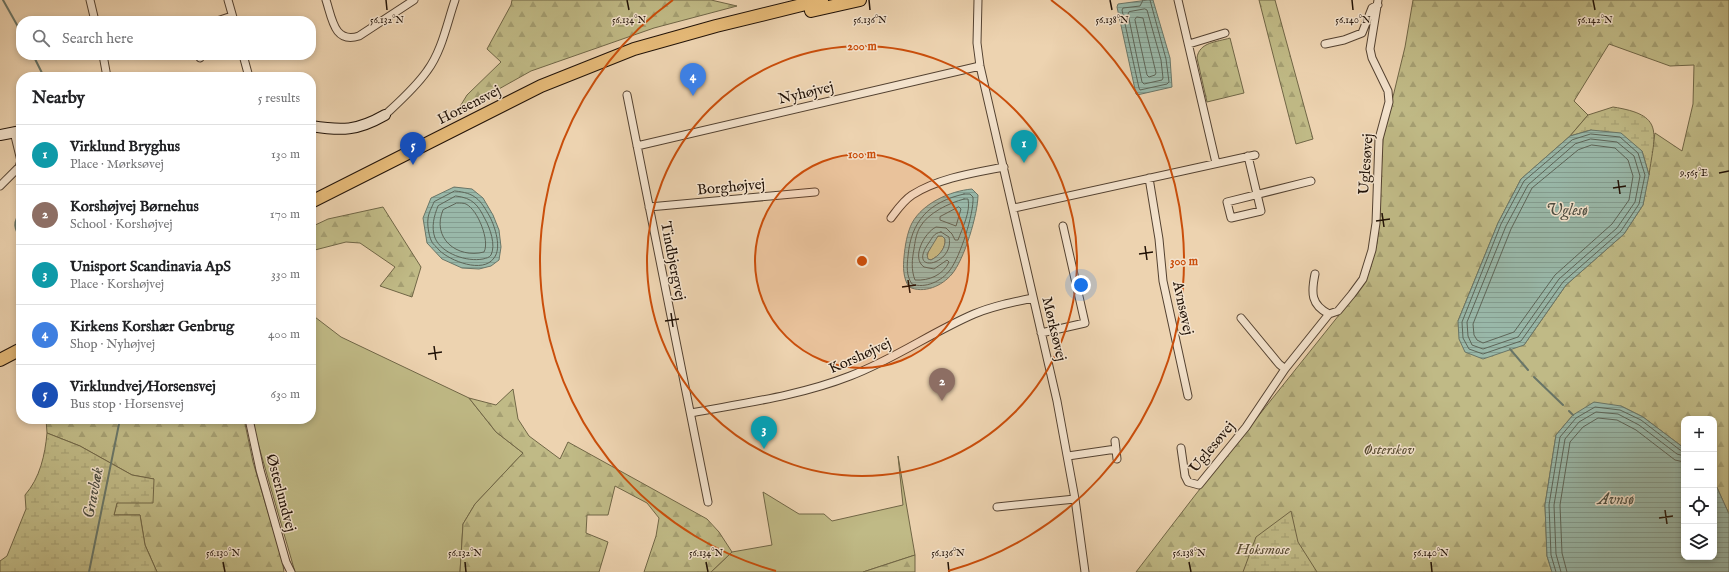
<!DOCTYPE html>
<html lang="en">
<head>
<meta charset="utf-8">
<style>
	:root { --surface:#fff; --page:#f6f6f6; --text:#202124; --muted:#757577; --line:#e0e0e0; --accent:#0f766e }
	body { margin:0; font-family:"IM FELL English",serif; background:var(--page); color:var(--text) }
	.controls { position:absolute; right:12px; bottom:12px; display:grid; overflow:hidden; border-radius:8px; box-shadow:0 2px 6px #0003 }
	.controls button { width:36px; height:36px; display:grid; place-items:center; padding:0; border:0; border-bottom:1px solid var(--line); background:var(--surface); color:var(--text); font:20px sans-serif }
	.you { position:absolute; left:1081px; top:285px; width:14px; height:14px; margin:-10px; border:3px solid #fff; border-radius:50%; background:#1a73e8; box-shadow:0 0 0 6px #1a73e833 }
	.badge { display:grid; place-items:center; width:26px; height:26px; border-radius:50%; background:var(--accent); color:#fff; font-size:13px; font-weight:700 }
	.pin { position:absolute; translate:-50% -33px; filter:drop-shadow(0 1px 2px #0008) }
	.pin::after { content:''; position:absolute; top:21px; width:14px; height:12px; background:inherit; clip-path:polygon(0 0,100% 0,50% 100%) }
	.list { margin:0; padding:0; list-style:none }
	h2 { display:flex; justify-content:space-between; align-items:center; height:52px; margin:0; padding:0 16px; font-size:17px }
	h2 small { font-size:13px; font-weight:400; color:var(--muted) }
	.list li { display:grid; grid-template-columns:26px 1fr auto; gap:12px; align-items:center; box-sizing:border-box; height:60px; padding:0 16px; border-top:1px solid var(--line) }
	.list b { display:block; font-size:15px; white-space:nowrap }
	.list p { margin:0; font-size:13px; white-space:nowrap; color:var(--muted) }
	.list em { font-size:13px; font-style:normal; color:var(--muted) }
	.icon { flex:none; width:22px; height:22px; fill:none; stroke:currentColor; stroke-width:2; stroke-linecap:round; stroke-linejoin:round }
	.map { position:relative; flex:none; width:1729px; height:572px; overflow:hidden }
	.search { position:absolute; background:var(--surface); box-shadow:0 2px 6px #0003; left:16px; top:16px; width:300px; height:44px; display:flex; align-items:center; gap:10px; box-sizing:border-box; padding:0 14px; border-radius:16px; color:var(--muted); font-size:15px }
	.panel { position:absolute; background:var(--surface); box-shadow:0 2px 6px #0003; left:16px; top:72px; width:300px; height:352px; border-radius:16px }
	.map>svg:first-child { display:block }
	.green { fill:#c0ba86; stroke:#706646 }
	.forest { fill:url(#forest-firs); stroke:#706646; fill-rule:evenodd }
	.wetland { fill:url(#wetland-marsh); stroke:#706646 }
	.water { fill:url(#water-rules); stroke:#697668; fill-rule:evenodd }
	.lines { fill:none; stroke-linecap:round; stroke-linejoin:round }
	.shore { stroke:#5d6558; stroke-width:1 }
	.stream { stroke:#697668; stroke-width:2 }
	.street-casing { stroke:#544231; stroke-width:9 }
	.secondary-casing { stroke:#211207; stroke-width:12 }
	.primary-casing { stroke:#211207; stroke-width:14 }
	.street { stroke:#f3e2cc; stroke-width:7 }
	.secondary { stroke:#f3e2cc; stroke-width:10 }
	.primary { stroke:#e6ba78; stroke-width:12 }
	.ticks { fill:none; stroke:#211207; stroke-width:1.5 }
	.ring { fill:none; stroke:#ca4e0b; stroke-width:2 }
	.labels { text-anchor:middle; dominant-baseline:central; stroke-width:3; stroke-linejoin:round; paint-order:stroke }
	.street-label { font-size:15px; fill:#211207; stroke:#f3e2cc }
	.park-label { font-size:15px; font-style:italic; fill:#594d33; stroke:#f3e2cc }
	.water-label { font-size:16px; font-style:italic; fill:#4b4c40; stroke:#f3e2cc }
	.ticks-label { font-size:10px; text-anchor:middle; fill:#211207; stroke:#f3e2cc; stroke-width:3; stroke-linejoin:round; paint-order:stroke }
	.centre { fill:#ca4e0b; stroke:#f3e2cc; stroke-width:2 }
	.ring-label { font-size:12px; text-anchor:middle; font-weight:bold; fill:#ca4e0b; stroke:#f3e2cc; stroke-width:3; stroke-linejoin:round; paint-order:stroke }
</style>
</head>
<body>
<div class="map">
<svg width="1729" height="572" viewBox="0 0 1729 572">
	<defs>
		<pattern id="forest-firs" width="22" height="20" patternUnits="userSpaceOnUse"><rect width="22" height="20" fill="#c0ba86"/><path d="M5 1l3.5 6h-7zM16 11l3.5 6h-7z" fill="#a59f72"/></pattern>
		<pattern id="wetland-marsh" width="20" height="14" patternUnits="userSpaceOnUse"><rect width="20" height="14" fill="#c0ba86"/><path d="M1 5h8M5 5V1M11 12h8M15 12V8" fill="none" stroke="#a59f72"/></pattern>
		<pattern id="water-rules" width="6" height="5" patternUnits="userSpaceOnUse"><rect width="6" height="5" fill="#99b8a9"/><path d="M0 2.5h6" fill="none" stroke="#849d90"/></pattern>
	</defs>
	<rect width="100%" height="100%" fill="#edd3b0"/>
	<filter id="stains"><feTurbulence type="fractalNoise" baseFrequency=".005" numOctaves="4"/><feColorMatrix values="0 0 0 0 .2 0 0 0 0 .09 0 0 0 0 .02 0 0 0 .5 -.17"/></filter>
	<radialGradient id="worn" r=".72"><stop offset=".6" stop-color="#630" stop-opacity="0"/><stop offset="1" stop-color="#630" stop-opacity=".3"/></radialGradient>
	<!-- green -->
	<path class="green" d="M938 236H942L945 239C946 248 939 256 931 260L927 259C927 251 933 242 938 236Z
		M311 314 341 337 469 398 496 432 523 453 475 504 463 524 460 572H295L251 419H311Z
		M898 456 915 555 863 572H711L732 552 772 545 763 492 799 514H824L832 521 903 505Z"/>
	<!-- forest -->
	<path class="forest" d="M512 0H711L737 6 654 28 531 71 456 113 467 95 501 62 487 49 511 5Z
		M1259 0H1275L1313 139 1296 144Z
		M1413 0H1729V514L1714 481V419H1684V448L1643 417 1621 406 1573 415 1556 435 1545 505 1547 556 1552 572H1136L1196 494 1355 295 1369 270 1377 243 1383 138 1405 47ZM1609 44 1670 66 1694 65 1693 104 1682 151 1655 133 1643 205 1624 234 1566 285 1524 345 1458 321 1498 223 1521 179 1570 136 1588 115 1574 101Z
		M1230 38 1244 93 1207 102 1197 58C1199 42 1217 42 1230 38Z
		M383 207 421 267 412 297 380 286 395 267 360 243 346 242 311 251V227L328 219Z
		M513 389 518 419 529 436 560 459 568 442 707 519 719 532 732 552 711 572H644L656 536 659 518 647 503 615 486 608 515H587L586 533 608 542 599 572H460L463 524 475 504 523 453 496 432 469 398 496 405Z
		M46 419H244L253 462 282 559 284 572H157L145 545 140 515H114L117 503 154 479 132 475 80 446 47 433Z
		M915 555V572H863Z"/>
	<!-- wetland -->
	<path class="wetland" d="M1613 107C1665 115 1655 132 1649 175L1642 151 1591 130 1570 136 1588 115Z
		M47 433 80 446 132 475 154 479 153 503H117L114 515H140L145 545 157 572H0V561L7 556 26 509 25 495C40 478 45 455 47 433Z
		M1291 511 1298 542 1317 572H1243L1256 537Z"/>
	<!-- water -->
	<path class="water" d="M1148 0H1153L1170 58 1172 87 1137 95 1136 94 1117 7 1118 4Z
		M1591 130 1621 133 1642 151 1649 175 1643 205 1624 234 1566 285 1524 345 1483 359 1465 352 1459 339 1458 321 1498 223 1521 179 1570 136Z
		M454 187 472 189 483 198 493 215 499 230 501 247 499 260 491 266 479 269 462 268 442 259 427 243 423 218 431 198Z
		M972 189 978 195C978 214 964 260 952 274 942 286 924 294 909 287 903 278 903 267 904 257 905 246 907 233 912 223 923 203 950 191 972 189ZM938 236H942L945 239C946 248 939 256 931 260L928 259 927 254Z
		M1594 402 1621 406 1643 417 1684 448V557H1714V481L1729 514V572H1552L1547 556 1545 505 1556 435 1573 415Z"/>
	<g class="lines">
		<!-- shore -->
		<path class="shore" d="M1143 0 1140 6 1123 8 1122 10 1139 88 1140 90 1167 84 1169 82 1166 59 1150 0
			M1145 9 1147 10 1161 60 1163 78 1162 80 1144 84 1142 82 1128 14 1129 12Z
			M1137 17 1143 18 1156 73 1155 75 1149 77 1147 75 1135 20Z
			M1591 134 1620 137 1638 153 1645 175 1639 204 1621 231 1563 282 1521 341 1483 354 1469 349 1463 338 1462 322 1501 224 1524 181 1572 140Z
			M1591 139 1617 142 1634 156 1640 176 1635 202 1617 228 1559 279 1518 337 1483 349 1472 345 1468 336 1467 322 1506 226 1528 185 1575 144Z
			M1592 145 1615 148 1628 160 1633 176 1629 200 1612 224 1555 275 1514 332 1483 343 1477 340 1474 335 1473 324 1511 229 1532 188 1578 150Z
			M455 191C475 193 480 199 490 217 495 227 502 248 494 258 483 274 450 261 439 250 437 247 432 244 431 240 429 236 427 224 428 219 428 214 432 207 434 202Z
			M964 194H970L973 197C974 214 960 257 950 270 942 281 925 289 912 284 906 276 907 265 908 256 911 221 929 202 964 194Z
			M456 196C473 198 478 205 485 219 490 228 496 245 491 255 489 258 486 258 483 259 467 262 442 254 435 238 431 227 434 216 438 206Z
			M964 199H968C971 211 962 229 958 240H955L952 234 946 228 936 227C924 233 911 258 924 267L934 269 947 260 949 262C943 275 929 281 915 280 911 270 912 259 914 249 915 242 916 234 920 227 928 213 949 203 964 199Z
			M457 203C460 203 464 203 466 204 478 210 490 241 484 252 457 259 431 238 443 210Z
			M959 207 961 209 956 226 940 220V217Z
			M941 232 949 237C955 265 907 275 928 244 932 239 933 233 941 232Z
			M1556 572 1551 555 1549 505 1560 437 1576 418 1595 407 1620 410 1641 420 1680 450 1684 451
			M1561 572 1556 554 1554 505 1565 439 1579 422 1596 412 1618 414 1639 425 1677 454 1684 456
			M1567 572 1562 553 1560 505 1570 442 1583 427 1598 418 1617 420 1636 430 1675 460 1684 462"/>
		<!-- stream -->
		<path class="stream" d="M3 0 21 32
			M33 55 44 77
			M21 212C12 223 15 229 21 240
			M1510 349 1528 370
			M1534 377 1563 405
			M1569 411 1573 415
			M89 572 120 419"/>
		<defs>
			<path id="street" d="M90 0 95 21
				M228 0 234 21
				M326 0C332 18 334 44 359 36L414 0
				M978 0 977 43 980 66 1057 401 1075 499 1085 572
				M1178 0 1216 163
				M217 21 232 16
				M1189 44 1225 33
				M1325 44 1344 40 1362 33 1372 8 1378 5
				M103 55 107 77
				M199 55 200 58
				M243 55 249 77
				M627 95 708 502
				M385 115C400 101 415 88 427 71 442 51 447 23 455 0
				M637 146 980 66
				M1248 156 1261 211 1231 218 1227 202 1311 181
				M1149 178 1159 239 1163 281 1188 396
				M0 186 19 167 21 161 14 132
				M649 207 815 192
				M1014 208 1255 155
				M891 218C897 210 903 201 912 195 939 178 973 173 1004 167
				M1315 274C1311 293 1311 305 1329 314L1338 311 1352 294 1363 279 1372 250 1376 223 1379 139 1389 102 1388 91 1372 58 1370 49 1378 0
				M1241 318 1279 364 1285 369
				M1041 333 1085 323 1063 226
				M691 413C744 403 799 396 850 376 893 360 932 332 974 314 993 306 1013 302 1033 298
				M249 419 260 470 286 562 291 572
				M1115 441 1117 459
				M1181 448 1185 476 1188 482 1199 485 1246 427 1285 369 1329 314
				M1068 456 1116 449
				M997 507 1075 499"/>
			<path id="secondary" d="M311 126C342 131 357 131 385 115
				M0 135 21 131"/>
			<path id="primary" d="M811 11 860 0
				M311 202 541 86 634 49 716 26 822 0
				M0 360 21 349"/>
		</defs>
		<!-- street casing -->
		<use href="#street" class="street-casing"/>
		<!-- secondary casing -->
		<use href="#secondary" class="secondary-casing"/>
		<!-- primary casing -->
		<use href="#primary" class="primary-casing"/>
		<!-- street -->
		<use href="#street" class="street"/>
		<!-- secondary -->
		<use href="#secondary" class="secondary"/>
		<!-- primary -->
		<use href="#primary" class="primary"/>
	</g>
	<!-- ticks -->
	<path class="ticks" d="M386 0 387 10M627 0 629 10M869 0 870 10M1110 0 1112 10M1352 0 1353 10M1593 0 1595 10M1719 173 1729 171M1618 180 1620 194M1613 188 1626 186M1382 213 1384 227M1376 221 1390 219M1145 246 1147 260M1139 254 1153 252M908 280 910 293M902 287 916 285M671 313 673 327M665 321 679 319M434 346 436 360M428 354 442 352M1665 510 1667 524M1659 518 1673 516M223 562 225 572M465 562 466 572M706 562 708 572M948 562 949 572M1189 562 1191 572M1431 562 1432 572"/>
	<!-- distance rings -->
	<circle cx="862" cy="261" r="107" fill="#ca4e0b" fill-opacity=".12"/>
	<g class="ring">
		<circle cx="862" cy="261" r="107"/>
		<circle cx="862" cy="261" r="215"/>
		<path d="M776 571A322 322 0 0 1 673 0M1051 0A322 322 0 0 1 948 571"/>
	</g>
	<g class="labels">
		<!-- street labels -->
		<g class="street-label">
			<text transform="translate(806 93) rotate(-13)">Nyhøjvej</text>
			<text transform="translate(469 105) rotate(-27)">Horsensvej</text>
			<text transform="translate(1366 164) rotate(-86)">Uglesøvej</text>
			<text transform="translate(731 187) rotate(-5)">Borghøjvej</text>
			<text transform="translate(673 261) rotate(79)">Tindbjergvej</text>
			<text transform="translate(1183 308) rotate(78)">Avnsøvej</text>
			<text transform="translate(1054 329) rotate(77)">Mørksøvej</text>
			<text transform="translate(860 356) rotate(-24)">Korshøjvej</text>
			<text transform="translate(1212 447) rotate(-50)">Uglesøvej</text>
			<text transform="translate(281 493) rotate(75)">Østerlundvej</text>
		</g>
		<!-- park labels -->
		<g class="park-label">
			<text x="1389" y="449">Østerskov</text>
			<text x="1263" y="549">Hoksmose</text>
		</g>
		<!-- water labels -->
		<g class="water-label">
			<text x="1567" y="211">Uglesø</text>
			<text transform="translate(94 493) rotate(-79)">Gravbæk</text>
			<text x="1616" y="500">Avnsø</text>
		</g>
	</g>
	<g class="ticks-label">
		<text x="387" y="23">56.132°N</text>
		<text x="629" y="23">56.134°N</text>
		<text x="870" y="23">56.136°N</text>
		<text x="1112" y="23">56.138°N</text>
		<text x="1353" y="23">56.140°N</text>
		<text x="1595" y="23">56.142°N</text>
		<text x="1694" y="176">9.565°E</text>
		<text x="223" y="556">56.130°N</text>
		<text x="465" y="556">56.132°N</text>
		<text x="706" y="556">56.134°N</text>
		<text x="948" y="556">56.136°N</text>
		<text x="1189" y="556">56.138°N</text>
		<text x="1431" y="556">56.140°N</text>
	</g>
	<circle cx="862" cy="261" r="6" class="centre"/>
	<g class="ring-label">
		<text x="862" y="50">200 m</text>
		<text x="862" y="158">100 m</text>
		<text x="1184" y="265">300 m</text>
	</g>
	<rect width="100%" height="100%" filter="url(#stains)"/>
	<rect width="100%" height="100%" fill="url(#worn)"/>
</svg>
<div class="controls">
<button>+</button>
<button>−</button>
<button><svg class="icon" aria-label="locate" viewBox="0 0 24 24"><circle cx="12" cy="12" r="6"/><path d="M12 2v4M12 18v4M2 12h4M18 12h4"/></svg></button>
<button><svg class="icon" aria-label="layers" viewBox="0 0 24 24"><path d="M12 4l9 5-9 5-9-5zM3 14l9 5 9-5"/></svg></button>
</div>
<div class="you"></div>
<div class="pin badge" style="left:1024px;top:163px;background:#0f9aa8">1</div>
<div class="pin badge" style="left:942px;top:401px;background:#8d6e63">2</div>
<div class="pin badge" style="left:764px;top:449px;background:#0f9aa8">3</div>
<div class="pin badge" style="left:693px;top:96px;background:#3f7fe0">4</div>
<div class="pin badge" style="left:413px;top:165px;background:#1a4fb4">5</div>
<div class="search"><svg class="icon" aria-label="search" viewBox="0 0 24 24"><circle cx="10" cy="10" r="6"/><path d="M15 15l6 6"/></svg>Search here</div>
<section class="panel">
<h2>Nearby<small>5 results</small></h2>
<ul class="list">
<li><span class="badge" style="background:#0f9aa8">1</span><div><b>Virklund Bryghus</b><p>Place · Mørksøvej</p></div><em>130 m</em></li>
<li><span class="badge" style="background:#8d6e63">2</span><div><b>Korshøjvej Børnehus</b><p>School · Korshøjvej</p></div><em>170 m</em></li>
<li><span class="badge" style="background:#0f9aa8">3</span><div><b>Unisport Scandinavia ApS</b><p>Place · Korshøjvej</p></div><em>330 m</em></li>
<li><span class="badge" style="background:#3f7fe0">4</span><div><b>Kirkens Korshær Genbrug</b><p>Shop · Nyhøjvej</p></div><em>400 m</em></li>
<li><span class="badge" style="background:#1a4fb4">5</span><div><b>Virklundvej/Horsensvej</b><p>Bus stop · Horsensvej</p></div><em>630 m</em></li>
</ul>
</section>
</div>
</body>
</html>
